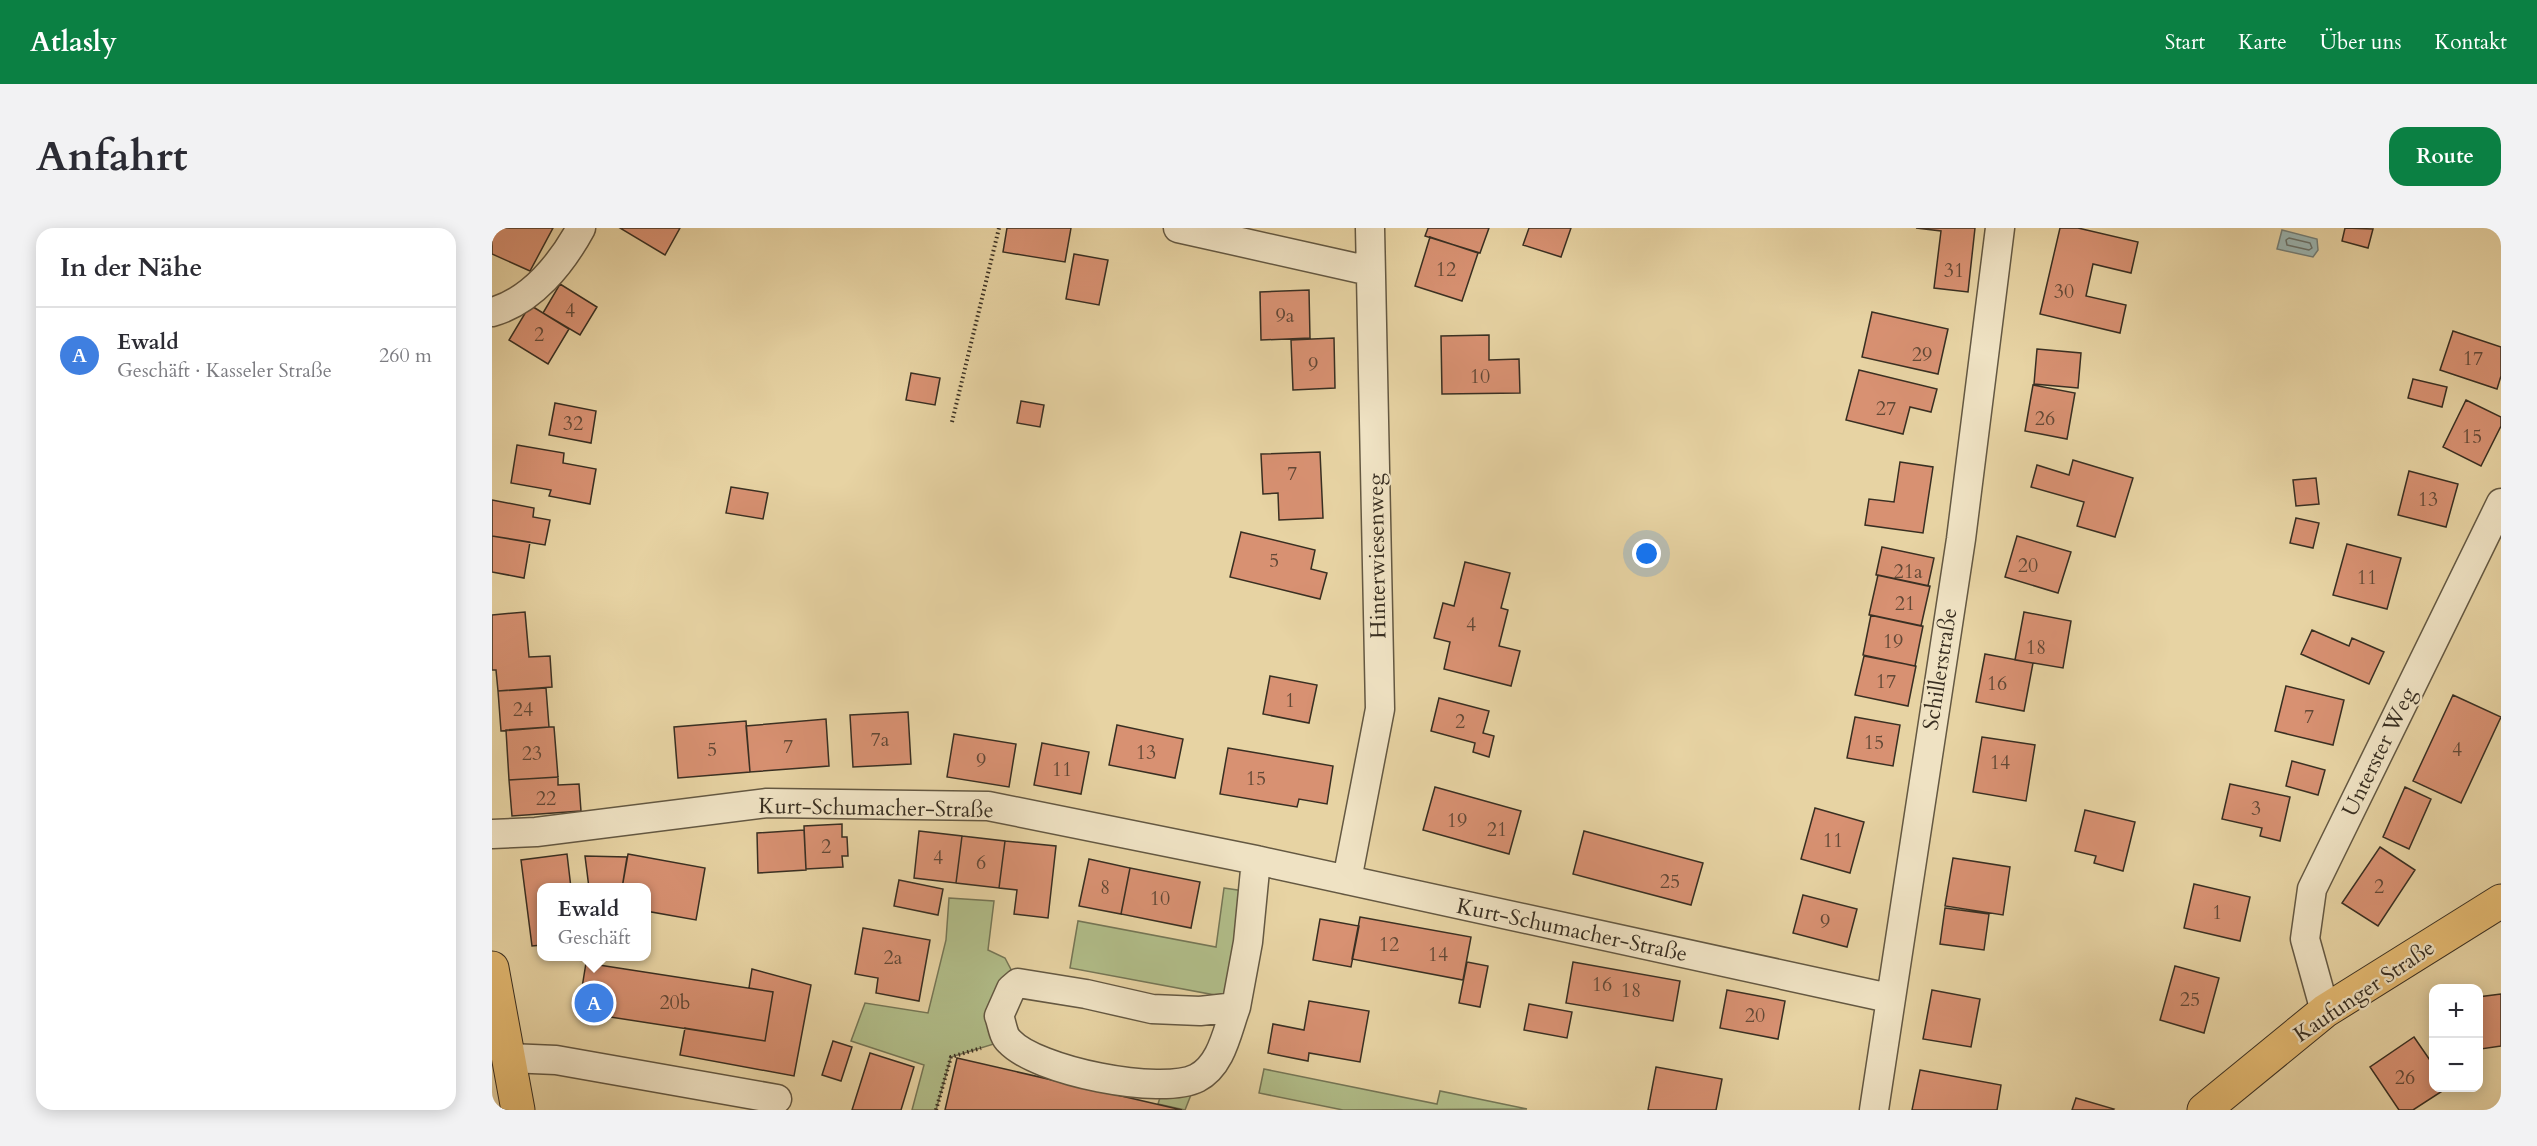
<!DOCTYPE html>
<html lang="de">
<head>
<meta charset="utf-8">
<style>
	:root { --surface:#fff; --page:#f2f2f3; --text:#2b2b33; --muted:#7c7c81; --line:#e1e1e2; --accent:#0b8043 }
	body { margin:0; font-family:Cardo,serif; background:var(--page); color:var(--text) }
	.controls { position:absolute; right:18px; bottom:18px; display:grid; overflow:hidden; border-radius:12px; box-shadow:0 3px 15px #0003 }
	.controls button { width:54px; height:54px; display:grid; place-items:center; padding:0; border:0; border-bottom:2px solid var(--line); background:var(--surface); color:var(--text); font:30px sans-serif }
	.you { position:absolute; left:1155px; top:326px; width:21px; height:21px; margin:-15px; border:4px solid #fff; border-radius:50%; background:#1a73e8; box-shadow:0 0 0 9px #1a73e833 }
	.badge { display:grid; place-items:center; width:39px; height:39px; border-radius:50%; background:var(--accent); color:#fff; font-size:20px; font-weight:700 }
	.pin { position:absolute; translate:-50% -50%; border:3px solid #fff; box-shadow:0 2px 6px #0006 }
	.popup { position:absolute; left:45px; top:655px; width:114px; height:78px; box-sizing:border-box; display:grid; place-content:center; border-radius:12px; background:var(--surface); filter:drop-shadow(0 2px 4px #0005); font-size:20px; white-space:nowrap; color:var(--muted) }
	.popup b { font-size:22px; color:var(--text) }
	.popup::after { content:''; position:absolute; left:50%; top:100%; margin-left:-12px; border:12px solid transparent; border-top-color:var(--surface) }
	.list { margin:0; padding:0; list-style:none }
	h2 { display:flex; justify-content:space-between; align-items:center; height:78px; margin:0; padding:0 24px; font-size:26px }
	h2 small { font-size:20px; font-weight:400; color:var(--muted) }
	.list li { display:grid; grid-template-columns:39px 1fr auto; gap:18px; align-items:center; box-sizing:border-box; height:96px; padding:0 24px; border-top:2px solid var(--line) }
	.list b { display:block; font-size:22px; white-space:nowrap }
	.list p { margin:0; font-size:20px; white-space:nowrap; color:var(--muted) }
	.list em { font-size:20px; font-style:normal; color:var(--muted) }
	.map { position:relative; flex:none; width:2009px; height:882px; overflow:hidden; border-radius:18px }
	header { display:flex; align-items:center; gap:36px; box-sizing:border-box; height:84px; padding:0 30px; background:var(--accent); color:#fff }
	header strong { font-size:28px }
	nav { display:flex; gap:33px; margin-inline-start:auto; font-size:21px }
	.intro { display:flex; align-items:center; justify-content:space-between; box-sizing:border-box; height:144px; padding:0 36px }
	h1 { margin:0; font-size:42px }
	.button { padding:15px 27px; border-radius:18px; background:var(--accent); color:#fff; font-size:21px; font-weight:700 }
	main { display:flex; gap:36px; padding:0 36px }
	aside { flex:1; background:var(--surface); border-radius:18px; box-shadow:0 3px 15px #0003 }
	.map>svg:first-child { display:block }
	.green { fill:#b1bd89; stroke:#757656; stroke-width:1.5 }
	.water { fill:#9bb5b1; stroke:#747f78; stroke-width:1.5 }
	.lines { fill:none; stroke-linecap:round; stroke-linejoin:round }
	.shore { stroke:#6a726a; stroke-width:1.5 }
	.building { fill:#d89172; stroke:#392f22; stroke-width:1.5 }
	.minor-casing { stroke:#645842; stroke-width:31 }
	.major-casing { stroke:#392f22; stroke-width:35 }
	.path { stroke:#392f22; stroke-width:4; stroke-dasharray:1.5 3; stroke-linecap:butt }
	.minor { stroke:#efe2c3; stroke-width:28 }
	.major { stroke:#e4ba72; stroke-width:33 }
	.labels { text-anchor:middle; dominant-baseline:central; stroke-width:4.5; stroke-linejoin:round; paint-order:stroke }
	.number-label { font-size:20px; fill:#614836 }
	.street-label { font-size:22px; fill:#392f22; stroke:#efe2c3 }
</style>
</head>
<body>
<header>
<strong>Atlasly</strong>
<nav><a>Start</a><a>Karte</a><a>Über uns</a><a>Kontakt</a></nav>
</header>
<div class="intro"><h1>Anfahrt</h1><a class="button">Route</a></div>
<main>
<aside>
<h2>In der Nähe<small></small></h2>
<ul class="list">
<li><span class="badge" style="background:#3f7fe0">A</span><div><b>Ewald</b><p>Geschäft · Kasseler Straße</p></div><em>260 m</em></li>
</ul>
</aside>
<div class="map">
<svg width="2009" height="882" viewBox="0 0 2009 882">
	<rect width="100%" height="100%" fill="#e7d3a3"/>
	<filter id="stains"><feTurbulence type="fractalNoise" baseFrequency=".00333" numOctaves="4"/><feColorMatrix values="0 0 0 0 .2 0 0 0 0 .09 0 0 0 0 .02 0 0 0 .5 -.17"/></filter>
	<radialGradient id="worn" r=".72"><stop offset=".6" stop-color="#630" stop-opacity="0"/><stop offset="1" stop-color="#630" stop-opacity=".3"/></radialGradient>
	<!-- green -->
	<path class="green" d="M732 660 752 663 734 769 578 740 586 693 724 719Z
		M457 670 502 673 496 722 513 730 526 755 515 812 459 829 444 882H420L432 837 359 813 373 775 436 785 454 712Z
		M772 841 945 876 948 863 1035 881 851 882 767 865Z
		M706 849 693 882 666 876 672 857Z"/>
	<!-- water -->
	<path class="water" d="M1790 2 1825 11 1826 22 1821 29 1785 21Z"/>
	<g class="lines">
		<!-- shore -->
		<path class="shore" d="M1797 10 1818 15 1820 20 1817 22 1795 17 1794 12Z"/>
	</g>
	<!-- building -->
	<path class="building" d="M0 0H61L38 43 0 26Z
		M128 0H188L173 27Z
		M515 0H579L573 34 511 24Z
		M936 0H997L988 25 933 8Z
		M1037 0H1079L1069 29 1031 17Z
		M1424 0H1483L1476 64 1442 60 1449 3Z
		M1568 0H1586L1646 14 1639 45 1601 36 1594 68 1634 77 1628 105 1548 86Z
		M1853 0 1881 1 1876 20 1850 13Z
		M938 9 986 25 970 73 923 58Z
		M582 26 616 32 607 77 574 71Z
		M68 56 105 79 88 107 51 85Z
		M817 62 818 110 769 112 768 64Z
		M38 77 77 101 56 136 17 112Z
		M1380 84 1456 101 1446 146 1370 129Z
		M1961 103 2009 119V148L2005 161 1948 142Z
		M997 107V132L1027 131 1028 165 950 166 949 108Z
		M842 110 843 160 801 162 799 112Z
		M1545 121 1589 125 1586 160 1542 156Z
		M1367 142 1445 161 1439 184 1418 179 1411 206 1354 192Z
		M419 145 448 150 443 177 414 172Z
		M1921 151 1955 159 1950 179 1916 170Z
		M1541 157 1583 165 1575 211 1533 203Z
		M1974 172 2009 189V198L1989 238 1951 219Z
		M529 173 552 177 548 199 525 195Z
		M63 175 104 183 99 215 57 207Z
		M25 217 72 225 71 235 104 241 98 276 57 268 59 262 19 255Z
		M828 224 831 290 787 292 786 265 771 266 769 226Z
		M1581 232 1641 250 1623 309 1585 298 1592 274 1539 259 1545 237 1577 247Z
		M1408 234 1441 239 1431 305 1373 297 1377 271 1402 274Z
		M1917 243 1966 256 1954 299 1906 287Z
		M1824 250 1827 276 1804 278 1801 252Z
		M239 259 276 265 271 291 234 285Z
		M0 272 42 280 41 289 58 292 53 317 0 308Z
		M1804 290 1827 295 1821 320 1798 315Z
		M749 304 823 322 819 341 835 345 828 371 738 349Z
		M0 308 38 314 32 350 0 344Z
		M1525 308 1579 324 1566 365 1513 349Z
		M1855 316 1909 330 1895 381 1841 367Z
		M1390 319 1442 330 1436 358 1384 347Z
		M973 334 1018 345 1009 380 1016 382 1007 418 1028 423 1019 458 952 441 958 414 942 410 951 375 962 378Z
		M1386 347 1438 358 1429 398 1377 387Z
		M33 384 37 429 58 428 60 459 6 463 4 442H0V387Z
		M1532 384 1579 393 1571 440 1523 432Z
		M1379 387 1431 398 1423 438 1371 427Z
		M1820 402 1857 418 1860 410 1892 424 1877 456 1809 426Z
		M1493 426 1541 435 1532 483 1484 474Z
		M1372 428 1424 438 1416 478 1363 467Z
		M778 448 825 457 817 495 771 486Z
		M1794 458 1852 472 1841 517 1783 503Z
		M54 460 57 499 9 503 6 463Z
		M1961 467 2009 489 1969 575 1921 553Z
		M947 470 997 483 991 505 1002 508 997 529 981 524 983 515 939 503Z
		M416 484 419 536 361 539 358 487Z
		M1363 489 1408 497 1401 538 1355 530Z
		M334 491 337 538 258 544 254 498Z
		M254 493 258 544 186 550 182 499Z
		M625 497 691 511 683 550 617 537Z
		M57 499H62L66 549 17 552 14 502Z
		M462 506 524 516 517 559 455 549Z
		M1490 509 1543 517 1534 573 1481 564Z
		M550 515 597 524 589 566 542 557Z
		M736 520 841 538 835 576 807 571 805 579 728 566Z
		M1800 533 1833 542 1826 567 1794 558Z
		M66 549V557L87 556 89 583 20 588 17 552Z
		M1738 556 1798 569 1788 613 1768 608 1770 600 1730 591Z
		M943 559 1029 583 1017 626 931 602Z
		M1913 559 1939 571 1917 621 1891 609Z
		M1323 580 1372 594 1358 645 1309 631Z
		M1593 582 1643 594 1631 643 1602 635 1604 628 1583 623Z
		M350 596V609H355L356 628H350L351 639 314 641 312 598Z
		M312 602 314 642 266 645 265 605Z
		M427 603 470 608 464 655 422 650Z
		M1092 603 1211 635 1199 677 1081 646Z
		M470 608 513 613 507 660 464 655Z
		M513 613 564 618 556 690 522 686 525 662 507 660Z
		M1888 619 1923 642 1886 698 1850 675Z
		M75 626 79 660H50V717L40 718 29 632Z
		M136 626 213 640 204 692 154 683V660H130Z
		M93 628 135 629 130 660H97Z
		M1461 630 1518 639 1511 687 1453 678Z
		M597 631 638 640 629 686 587 678Z
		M638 640 708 654 699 700 629 686Z
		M407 652 451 661 446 687 402 678Z
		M1702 656 1758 669 1748 713 1692 700Z
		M1311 667 1365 681 1355 719 1301 705Z
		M1453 680 1497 686 1492 722 1448 716Z
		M868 689 979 709 971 752 860 731Z
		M828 691 867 698 859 739 821 732Z
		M371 700 438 712 427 773 384 765 386 750 363 746Z
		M975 734 996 738 988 779 967 775Z
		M1081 734 1188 753 1181 793 1074 775Z
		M94 735 281 764 273 813 86 784Z
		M1683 738 1727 750 1712 805 1668 792Z
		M260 741 319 757 302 848 188 827 193 800 273 813 281 764 257 760Z
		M1235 762 1293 773 1286 811 1228 800Z
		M1440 762 1488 771 1479 819 1431 811Z
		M2009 766V818L1989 821 1986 769Z
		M817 773 877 783 868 834 817 825 816 833 776 825 781 796 812 802Z
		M1037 776 1080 784 1075 810 1032 802Z
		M1922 809 1942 838V860H1955L1921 882H1907L1878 839Z
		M341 813 360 819 349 853 330 847Z
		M378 825 422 839 409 882H360Z
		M465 830 690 882H453Z
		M1164 839 1230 851 1224 882H1156Z
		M1428 842 1509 857 1505 882H1420Z
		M1584 870 1622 881 1621 882H1580Z"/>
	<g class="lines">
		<defs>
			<path id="minor" d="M686 0 878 43
				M0 84C40 73 70 35 89 0
				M0 606 44 604 275 575 496 578 764 632 1397 770
				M855 652 888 481 878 0
				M744 779C735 803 730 837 705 850 669 868 544 843 517 813 511 808 510 795 507 788L519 761 526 755 594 766 660 781 708 783 744 779 756 714 764 632
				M1833 783 1813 711 1820 661 2009 275
				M17 830 64 832 285 871
				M1382 882 1469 311 1508 0"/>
			<path id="major" d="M0 740 26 882
				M1712 882 1833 783 2009 673"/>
		</defs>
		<!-- minor casing -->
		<use href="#minor" class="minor-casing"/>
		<!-- major casing -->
		<use href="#major" class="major-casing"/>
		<!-- path -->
		<path class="path" d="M460 194 507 0
			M444 882 459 829 489 820"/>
		<!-- minor -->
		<use href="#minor" class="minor"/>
		<!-- major -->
		<use href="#major" class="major"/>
	</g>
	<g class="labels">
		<!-- number labels -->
		<g class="number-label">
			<text x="954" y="41">12</text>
			<text x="1462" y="42">31</text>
			<text x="1572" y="63">30</text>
			<text x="78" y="82">4</text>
			<text x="793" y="87">9a</text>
			<text x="47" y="106">2</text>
			<text x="1430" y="126">29</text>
			<text x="1981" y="130">17</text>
			<text x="821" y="136">9</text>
			<text x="988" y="148">10</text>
			<text x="1394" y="180">27</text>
			<text x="1553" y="190">26</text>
			<text x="81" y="195">32</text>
			<text x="1980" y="208">15</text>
			<text x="800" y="245">7</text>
			<text x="1936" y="271">13</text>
			<text x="782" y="332">5</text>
			<text x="1536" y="337">20</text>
			<text x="1416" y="343">21a</text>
			<text x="1875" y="349">11</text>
			<text x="1413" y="375">21</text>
			<text x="979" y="396">4</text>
			<text x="1401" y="413">19</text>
			<text x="1544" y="419">18</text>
			<text x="1394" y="453">17</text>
			<text x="1505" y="455">16</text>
			<text x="798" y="472">1</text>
			<text x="31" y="481">24</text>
			<text x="1817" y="488">7</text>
			<text x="968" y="493">2</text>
			<text x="388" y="511">7a</text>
			<text x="1382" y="514">15</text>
			<text x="296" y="518">7</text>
			<text x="220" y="521">5</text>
			<text x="1965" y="521">4</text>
			<text x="654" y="524">13</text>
			<text x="40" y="525">23</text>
			<text x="489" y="532">9</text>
			<text x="1508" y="534">14</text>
			<text x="570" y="541">11</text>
			<text x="764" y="550">15</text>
			<text x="54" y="570">22</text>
			<text x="1764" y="580">3</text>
			<text x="965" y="592">19</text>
			<text x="1005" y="601">21</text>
			<text x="1341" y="612">11</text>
			<text x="334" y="618">2</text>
			<text x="446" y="629">4</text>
			<text x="489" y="634">6</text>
			<text x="1178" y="653">25</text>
			<text x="1887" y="658">2</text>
			<text x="613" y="659">8</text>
			<text x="668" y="670">10</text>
			<text x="1725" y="684">1</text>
			<text x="1333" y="693">9</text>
			<text x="897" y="716">12</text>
			<text x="946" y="726">14</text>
			<text x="401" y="729">2a</text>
			<text x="1110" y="756">16</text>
			<text x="1139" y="762">18</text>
			<text x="1698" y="771">25</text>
			<text x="183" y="774">20b</text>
			<text x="1263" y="787">20</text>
			<text x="1913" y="849">26</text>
		</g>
		<!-- street labels -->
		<g class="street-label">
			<text transform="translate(885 328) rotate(-91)">Hinterwiesenweg</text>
			<text transform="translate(1448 441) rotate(-81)">Schillerstraße</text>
			<text transform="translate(1887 524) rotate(-64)">Unterster Weg</text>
			<text transform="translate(384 580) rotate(1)">Kurt-Schumacher-Straße</text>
			<text transform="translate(1080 702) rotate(12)">Kurt-Schumacher-Straße</text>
			<text transform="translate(1872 763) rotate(-34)">Kaufunger Straße</text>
		</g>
	</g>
	<rect width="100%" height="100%" filter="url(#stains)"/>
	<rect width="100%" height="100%" fill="url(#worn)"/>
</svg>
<div class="controls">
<button>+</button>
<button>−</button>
</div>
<div class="you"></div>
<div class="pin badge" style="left:102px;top:775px;background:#3f7fe0">A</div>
<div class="popup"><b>Ewald</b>Geschäft</div>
</div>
</main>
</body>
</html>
